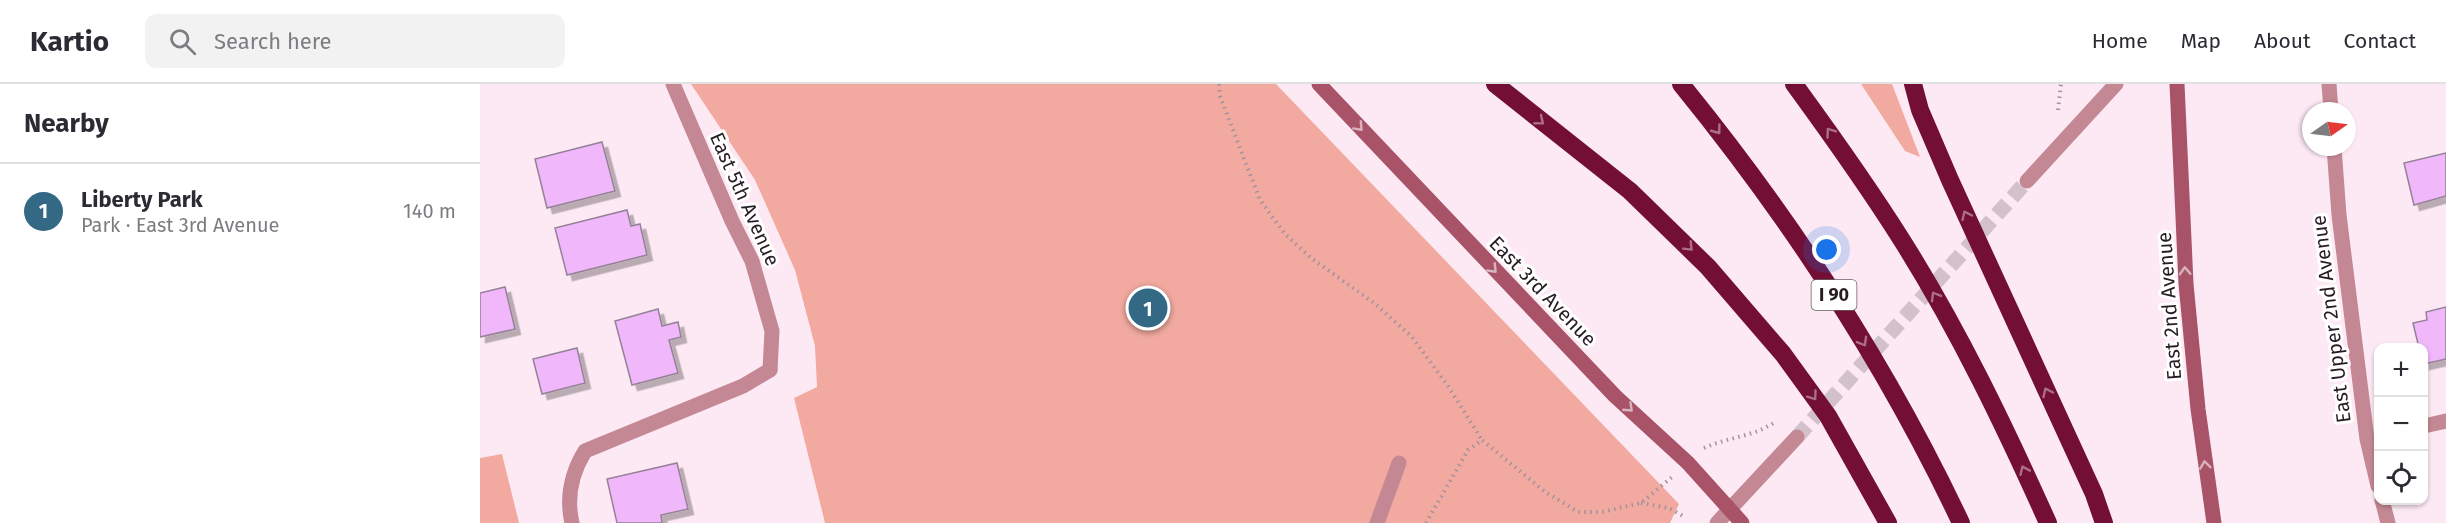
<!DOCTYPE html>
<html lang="en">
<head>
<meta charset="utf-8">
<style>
	:root { --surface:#fff; --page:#f2f2f3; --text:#2b2b33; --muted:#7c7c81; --line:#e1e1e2; --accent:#336985 }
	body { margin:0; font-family:"Fira Sans",sans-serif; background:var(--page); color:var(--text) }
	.controls { position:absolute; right:18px; bottom:18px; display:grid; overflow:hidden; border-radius:12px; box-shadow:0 2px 4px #0004 }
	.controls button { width:54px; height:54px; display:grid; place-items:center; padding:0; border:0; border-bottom:2px solid var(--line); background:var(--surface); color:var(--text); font:30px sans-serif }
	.compass { position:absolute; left:1822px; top:18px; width:54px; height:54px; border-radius:50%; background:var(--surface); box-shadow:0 2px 4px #0004; rotate:76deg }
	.you { position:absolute; left:1347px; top:166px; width:21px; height:21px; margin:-15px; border:4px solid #fff; border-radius:50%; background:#1a73e8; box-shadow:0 0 0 9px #1a73e833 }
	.badge { display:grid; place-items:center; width:39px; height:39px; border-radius:50%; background:var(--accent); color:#fff; font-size:20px; font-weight:700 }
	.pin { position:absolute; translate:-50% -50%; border:3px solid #fff; box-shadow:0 2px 6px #0006 }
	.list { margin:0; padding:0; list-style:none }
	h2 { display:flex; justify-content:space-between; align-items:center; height:78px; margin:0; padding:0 24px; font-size:26px }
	h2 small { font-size:20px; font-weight:400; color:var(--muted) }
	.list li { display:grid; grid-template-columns:39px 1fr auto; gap:18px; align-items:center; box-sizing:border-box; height:96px; padding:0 24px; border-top:2px solid var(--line) }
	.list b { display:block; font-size:22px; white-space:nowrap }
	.list p { margin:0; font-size:20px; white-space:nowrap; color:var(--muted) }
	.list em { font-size:20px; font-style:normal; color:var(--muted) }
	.icon { flex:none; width:33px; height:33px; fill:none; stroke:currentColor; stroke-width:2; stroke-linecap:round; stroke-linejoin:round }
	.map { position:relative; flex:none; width:1966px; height:439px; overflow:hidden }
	header { display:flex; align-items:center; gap:36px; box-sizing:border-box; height:84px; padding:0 30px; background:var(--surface); border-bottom:2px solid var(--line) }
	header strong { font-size:28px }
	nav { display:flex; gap:33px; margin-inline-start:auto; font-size:21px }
	.search { width:420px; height:54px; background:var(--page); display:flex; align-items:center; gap:15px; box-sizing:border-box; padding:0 21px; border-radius:12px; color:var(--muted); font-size:22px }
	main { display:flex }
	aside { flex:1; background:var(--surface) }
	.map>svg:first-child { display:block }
	.green { fill:#f2aaa0 }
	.building { fill:#f0b8fa; stroke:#958198; stroke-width:1.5; filter:url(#shadow) }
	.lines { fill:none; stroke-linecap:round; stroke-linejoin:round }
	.tertiary-tunnel { stroke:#d2c0ca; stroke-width:15; stroke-dasharray:15 8; stroke-linecap:butt }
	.path { stroke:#a2929b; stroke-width:4; stroke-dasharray:1.5 4.5; stroke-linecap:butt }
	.service { stroke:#c48894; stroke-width:15 }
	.minor { stroke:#c48894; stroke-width:15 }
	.tertiary { stroke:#c48894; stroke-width:15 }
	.secondary { stroke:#a95369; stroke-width:15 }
	.motorway { stroke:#730f34; stroke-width:18 }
	.oneway { stroke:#ab6f85 }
	.oneway2 { stroke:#d8b2bc }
	.labels { text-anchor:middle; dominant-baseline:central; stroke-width:6; stroke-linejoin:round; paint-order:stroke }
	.shield { fill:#fff; stroke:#686064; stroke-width:1.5 }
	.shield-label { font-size:18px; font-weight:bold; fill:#271c22 }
	.street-label { font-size:20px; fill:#271c22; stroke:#fff }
</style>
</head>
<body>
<header>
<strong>Kartio</strong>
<div class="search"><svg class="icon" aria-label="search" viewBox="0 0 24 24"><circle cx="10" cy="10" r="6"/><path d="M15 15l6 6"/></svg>Search here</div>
<nav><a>Home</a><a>Map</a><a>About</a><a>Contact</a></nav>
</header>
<main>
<aside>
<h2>Nearby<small></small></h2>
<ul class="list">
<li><span class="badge">1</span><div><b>Liberty Park</b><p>Park · East 3rd Avenue</p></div><em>140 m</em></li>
</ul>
</aside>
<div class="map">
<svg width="1966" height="439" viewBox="0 0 1966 439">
	<defs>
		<filter id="shadow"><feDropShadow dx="5.5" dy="5.5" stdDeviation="0" flood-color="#0004"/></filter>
	</defs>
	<rect width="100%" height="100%" fill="#fde9f4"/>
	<!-- green -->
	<path class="green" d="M211 0H796L1199 420 1190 439H345L314 314 337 303 335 262 315 186 275 96Z
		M1381 0H1412L1440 73 1425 67Z
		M22 370 39 439H0V374Z"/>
	<!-- building -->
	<path class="building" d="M122 58 135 107 67 124 55 75Z
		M1966 69V112L1934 121 1924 79Z
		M147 126 151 142 160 140 167 171 87 191 75 144Z
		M25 203 35 245 0 253V209Z
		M1966 223V275L1944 280V264H1939L1933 239 1947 236 1946 228Z
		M178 225 182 242 198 238 201 253 189 256 198 289 152 301 135 237Z
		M97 264 105 299 62 310 53 275Z
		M197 379 208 425 181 431 182 439H137L127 395Z"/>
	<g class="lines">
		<!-- tertiary-tunnel -->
		<path class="tertiary-tunnel" d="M1317 353 1547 97"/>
		<!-- path -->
		<path class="path" d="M739 0 740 12 780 116 805 150 831 174 894 219 932 253 968 302 1002 356
			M1578 26 1581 0
			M1224 364C1248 353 1273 353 1295 338
			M1161 419 1189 424 1205 433
			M946 439 988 366 1002 356 1064 407 1098 428H1122L1161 419 1192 393"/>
		<!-- service -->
		<path class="service" d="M92 439C86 413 91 390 105 367L263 302 290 286
			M897 439 919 379"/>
		<!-- minor -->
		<path class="minor" d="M193 0 252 137 272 177 292 247 290 286
			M1849 0 1851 27
			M1854 63 1859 131 1887 355 1898 402
			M1944 342 1966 337
			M1902 416 1908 439"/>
		<!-- tertiary -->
		<path class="tertiary" d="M1547 97 1636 0
			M1237 439 1317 353"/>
		<!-- secondary -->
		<path class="secondary" d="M839 0 1135 312 1208 379 1262 439
			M1697 0 1706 200 1718 325 1734 439"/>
		<!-- motorway -->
		<path class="motorway" d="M1015 0 1150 107 1228 183 1303 270 1348 332 1408 439
			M1201 0C1310 134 1407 282 1481 439
			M1314 0C1352 52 1389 104 1423 158 1479 247 1525 343 1568 439
			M1433 0 1440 26 1470 96 1614 410 1624 439"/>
	</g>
	<!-- one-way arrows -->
	<defs><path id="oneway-chevron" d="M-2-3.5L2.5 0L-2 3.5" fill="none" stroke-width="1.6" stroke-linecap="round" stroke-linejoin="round" transform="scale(1.5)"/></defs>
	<g class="oneway">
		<use href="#oneway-chevron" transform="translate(1060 37) rotate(39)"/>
		<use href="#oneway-chevron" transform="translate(1237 46) rotate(53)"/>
		<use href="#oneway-chevron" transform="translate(1350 48) rotate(-126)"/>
		<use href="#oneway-chevron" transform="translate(1486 131) rotate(-115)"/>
		<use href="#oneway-chevron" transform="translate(1209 163) rotate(45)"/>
		<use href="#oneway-chevron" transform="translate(1455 212) rotate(-120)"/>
		<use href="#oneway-chevron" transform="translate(1383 258) rotate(60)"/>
		<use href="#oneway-chevron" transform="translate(1567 308) rotate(-115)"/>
		<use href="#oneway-chevron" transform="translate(1333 312) rotate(54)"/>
		<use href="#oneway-chevron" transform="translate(1544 386) rotate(-114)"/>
	</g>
	<g class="oneway2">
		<use href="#oneway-chevron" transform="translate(879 43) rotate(47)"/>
		<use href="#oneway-chevron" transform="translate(1013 185) rotate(46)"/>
		<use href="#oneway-chevron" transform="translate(1705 187) rotate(-92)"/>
		<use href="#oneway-chevron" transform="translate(1149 324) rotate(43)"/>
		<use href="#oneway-chevron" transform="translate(1725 381) rotate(-97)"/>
	</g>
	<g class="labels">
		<!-- shield labels -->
		<rect class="shield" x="1331.5" y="196" width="45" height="30" rx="4.5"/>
		<g class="shield-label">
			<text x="1354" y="211">I 90</text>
		</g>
		<!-- street labels -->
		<g class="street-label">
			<text transform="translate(265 115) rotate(66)">East 5th Avenue</text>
			<text transform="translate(1063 207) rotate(46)">East 3rd Avenue</text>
			<text transform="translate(1689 222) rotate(-94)">East 2nd Avenue</text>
			<text transform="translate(1851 235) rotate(-97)">East Upper 2nd Avenue</text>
		</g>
	</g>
</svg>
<div class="controls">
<button>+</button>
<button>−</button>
<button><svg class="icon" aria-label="locate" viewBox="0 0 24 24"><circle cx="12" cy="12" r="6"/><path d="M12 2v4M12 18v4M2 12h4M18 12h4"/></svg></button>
</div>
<svg class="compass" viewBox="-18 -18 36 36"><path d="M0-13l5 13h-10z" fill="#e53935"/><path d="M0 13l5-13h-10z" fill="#7c7c81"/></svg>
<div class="you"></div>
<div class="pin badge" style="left:668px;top:224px">1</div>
</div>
</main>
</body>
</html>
